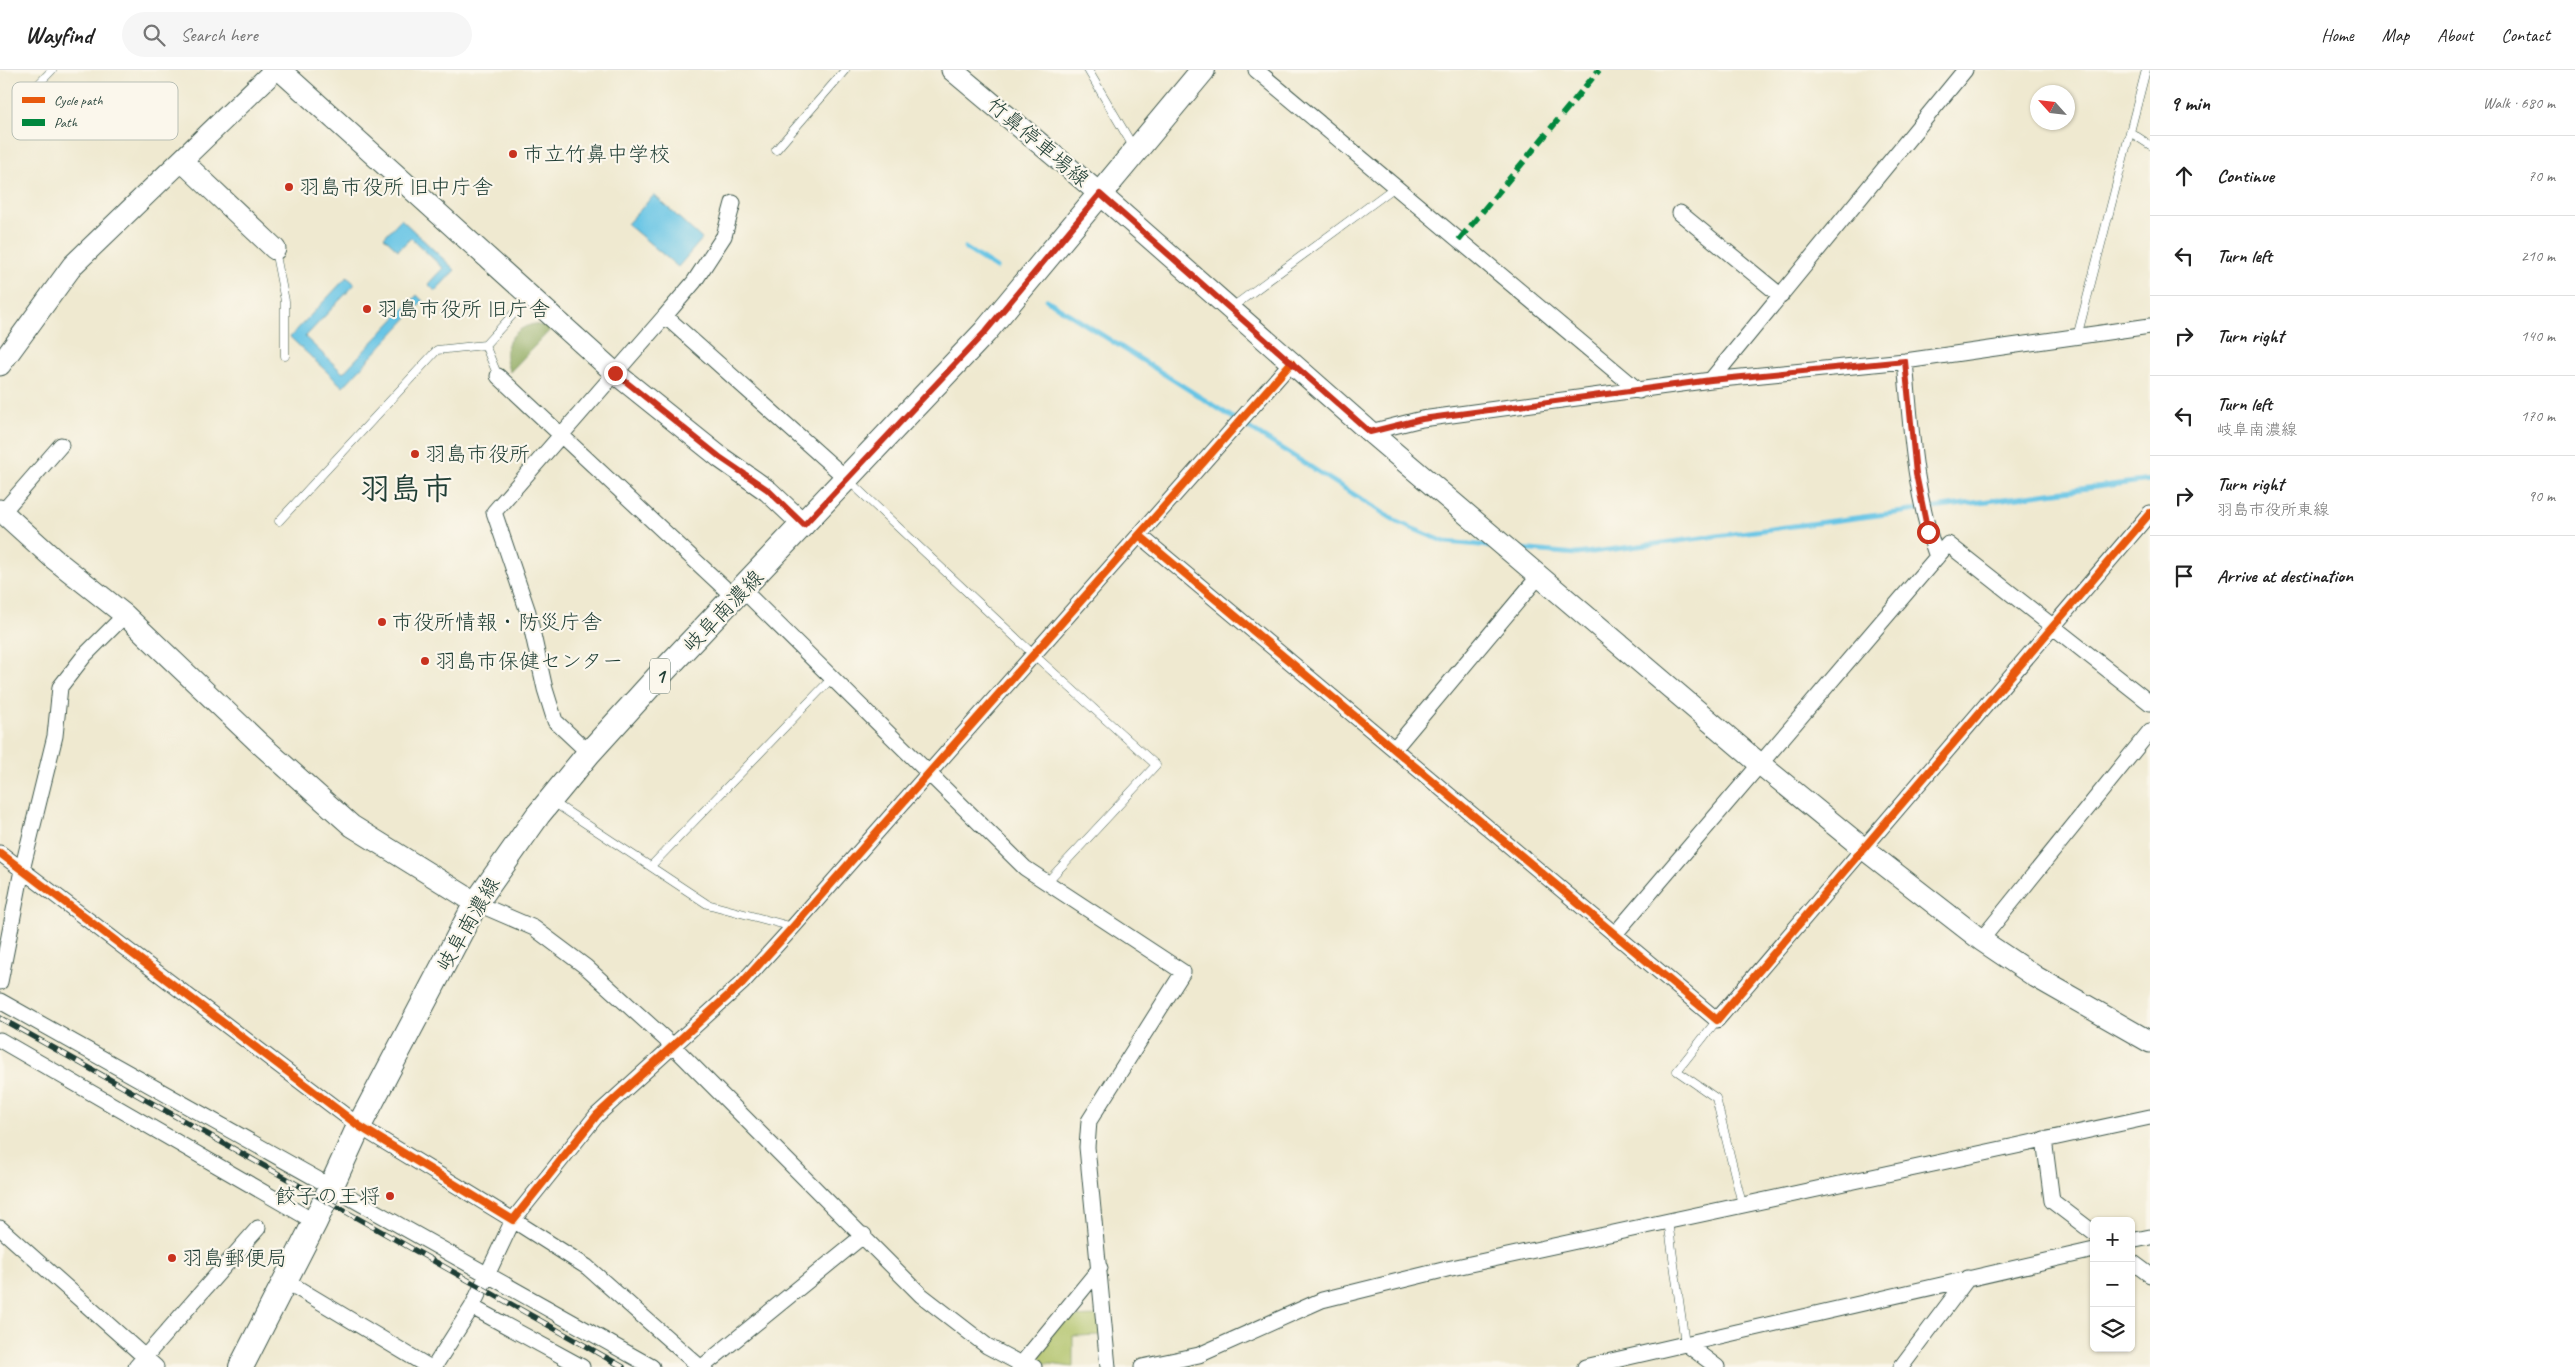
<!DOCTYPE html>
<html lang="en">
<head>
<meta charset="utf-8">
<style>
	:root { --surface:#fff; --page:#f6f6f6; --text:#222; --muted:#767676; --line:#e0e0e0 }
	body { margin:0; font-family:Caveat,"Klee One",sans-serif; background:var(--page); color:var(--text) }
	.controls { position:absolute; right:15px; bottom:15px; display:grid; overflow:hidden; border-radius:8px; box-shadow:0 1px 4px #0004 }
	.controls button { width:45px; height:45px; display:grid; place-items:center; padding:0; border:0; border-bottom:1px solid var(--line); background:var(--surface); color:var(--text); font:25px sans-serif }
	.compass { position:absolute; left:2030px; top:15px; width:45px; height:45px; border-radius:50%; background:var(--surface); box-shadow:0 1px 4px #0004; rotate:297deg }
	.stop { position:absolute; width:15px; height:15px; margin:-11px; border:4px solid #c8321e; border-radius:50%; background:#fff }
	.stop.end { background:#c8321e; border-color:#fff; box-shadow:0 1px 5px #0008 }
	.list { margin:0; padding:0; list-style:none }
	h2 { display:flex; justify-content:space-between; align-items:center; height:65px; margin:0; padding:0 20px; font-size:21px }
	h2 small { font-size:16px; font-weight:400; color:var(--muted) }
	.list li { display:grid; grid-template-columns:32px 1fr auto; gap:15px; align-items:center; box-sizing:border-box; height:80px; padding:0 20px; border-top:1px solid var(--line) }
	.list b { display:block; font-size:19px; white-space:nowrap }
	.list p { margin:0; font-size:16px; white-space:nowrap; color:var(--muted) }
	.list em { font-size:16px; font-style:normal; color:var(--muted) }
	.icon { flex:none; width:28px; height:28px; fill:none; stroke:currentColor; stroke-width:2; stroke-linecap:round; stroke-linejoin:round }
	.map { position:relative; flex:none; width:2150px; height:1297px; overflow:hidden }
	header { display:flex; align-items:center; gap:30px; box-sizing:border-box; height:70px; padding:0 25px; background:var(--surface); border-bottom:1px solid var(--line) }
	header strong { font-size:24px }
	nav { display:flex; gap:28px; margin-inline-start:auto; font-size:18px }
	.search { width:350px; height:45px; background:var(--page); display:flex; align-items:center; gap:12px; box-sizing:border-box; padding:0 18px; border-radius:28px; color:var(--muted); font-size:19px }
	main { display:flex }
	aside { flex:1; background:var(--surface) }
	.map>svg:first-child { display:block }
	.green { fill:#acbf62; stroke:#667e4b }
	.forest { fill:#89a658; stroke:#547246 }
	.water { fill:#67c5e5; stroke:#43818c }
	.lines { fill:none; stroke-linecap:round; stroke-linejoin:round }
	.stream { stroke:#67c5e5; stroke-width:5 }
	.lane-casing { stroke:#3e574b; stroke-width:9 }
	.street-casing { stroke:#3e574b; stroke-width:17 }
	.secondary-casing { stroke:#3e574b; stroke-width:23 }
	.primary-casing { stroke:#3e574b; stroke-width:26 }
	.lane { stroke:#fff; stroke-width:8 }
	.street { stroke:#fff; stroke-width:15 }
	.secondary { stroke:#fff; stroke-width:21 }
	.primary { stroke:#fff; stroke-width:24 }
	.rail-casing { stroke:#1f3d34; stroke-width:5.5 }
	.rail { stroke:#fbf7ec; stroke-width:4; stroke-dasharray:11; stroke-linecap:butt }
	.quiet { stroke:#00873e; stroke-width:6; stroke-dasharray:12 6; stroke-linecap:butt }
	.cycleway-casing { stroke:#fbf7ec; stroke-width:11 }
	.cycleway { stroke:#e8590c; stroke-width:8 }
	.route { stroke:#c8321e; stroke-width:6 }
	.poi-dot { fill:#c8321e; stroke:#fbf7ec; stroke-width:2 }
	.labels { text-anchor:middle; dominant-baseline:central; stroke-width:4.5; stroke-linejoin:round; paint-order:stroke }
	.shield { fill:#fbf7ec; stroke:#61756b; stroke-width:1 }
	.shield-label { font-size:20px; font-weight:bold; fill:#1f3d34 }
	.street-label { font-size:21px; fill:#1f3d34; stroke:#fbf7ec }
	.poi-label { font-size:21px; fill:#1f3d34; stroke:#fbf7ec; text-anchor:start }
	.town-label { font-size:31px; font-weight:bold; fill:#1f3d34; stroke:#fbf7ec }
	.key { fill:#fbf7ec; stroke:#b9bfb5; stroke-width:1 }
	.key-label { font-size:14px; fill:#1f3d34 }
</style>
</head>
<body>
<header>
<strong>Wayfind</strong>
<div class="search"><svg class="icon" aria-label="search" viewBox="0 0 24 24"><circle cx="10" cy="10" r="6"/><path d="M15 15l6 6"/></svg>Search here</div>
<nav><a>Home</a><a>Map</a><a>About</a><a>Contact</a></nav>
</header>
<main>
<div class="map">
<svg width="2150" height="1297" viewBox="0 0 2150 1297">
	<rect width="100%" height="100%" fill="#fbf7ec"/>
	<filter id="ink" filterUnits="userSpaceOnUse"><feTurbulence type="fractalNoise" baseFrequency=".02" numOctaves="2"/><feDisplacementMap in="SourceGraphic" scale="10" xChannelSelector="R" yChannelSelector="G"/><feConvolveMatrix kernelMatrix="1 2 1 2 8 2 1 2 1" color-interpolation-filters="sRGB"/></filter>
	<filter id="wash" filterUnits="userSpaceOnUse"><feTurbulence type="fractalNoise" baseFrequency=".0096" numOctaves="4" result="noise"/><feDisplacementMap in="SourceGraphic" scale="20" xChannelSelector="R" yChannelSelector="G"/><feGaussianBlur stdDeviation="1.12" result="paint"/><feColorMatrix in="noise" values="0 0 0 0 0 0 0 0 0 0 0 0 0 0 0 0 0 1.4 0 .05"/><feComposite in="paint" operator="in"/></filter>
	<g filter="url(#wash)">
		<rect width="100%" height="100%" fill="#efe9d0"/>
		<!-- green -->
		<path class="green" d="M1101 1246 1102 1265 1073 1266V1297L1026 1291 1062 1247Z"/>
		<!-- forest -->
		<path class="forest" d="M534 254 552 258 510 302C499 281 510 259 534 254Z"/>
		<!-- water -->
		<path class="water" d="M654 125 702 169 678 197 627 154Z
			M401 149 455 200 435 221 428 214 443 198 411 168 398 180 384 167Z
			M347 207 355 214 305 267 343 303 417 225 423 231 343 317 290 267Z"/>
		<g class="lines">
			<!-- stream -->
			<path class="stream" d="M965 178 996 198
				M1047 230 1399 453 1445 472 1492 476
				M1518 479 1577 484 2150 410"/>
		</g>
	</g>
	<g filter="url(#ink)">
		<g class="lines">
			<defs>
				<path id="lane" d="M1088 0 1134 78
					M29 24 52 0
					M2130 62 2150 75
					M776 80 845 0
					M275 180 285 231V286
					M1231 238 1395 117
					M2077 267 2146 0
					M485 275 498 306
					M848 410 1033 584 1156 695 1047 812
					M279 451 437 280 485 275 529 227
					M553 732 707 834 793 857
					M651 796 832 608
					M1717 950 1677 1001 1716 1028 1742 1134
					M1668 1151 1685 1273"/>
				<path id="street" d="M1256 0 1639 321
					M1680 143 1781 226
					M665 246 694 212 724 166 733 133
					M1905 291C1911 357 1914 424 1937 487
					M498 306 735 528
					M1711 310 1965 0
					M1370 362 1422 349 1711 310 1905 291 2150 256
					M0 445 61 375
					M1139 465 1717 950 2150 443
					M743 520 1025 798 1183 902 1089 1051 1087 1077 1108 1297
					M1394 679 1539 506
					M589 683 555 651 545 619 528 542 494 442 665 246 847 409
					M0 783 359 1056 513 1150 597 1045 742 913 793 857 1291 293
					M476 833 534 858 586 897 673 976 921 1225 987 1276 1021 1294 1034 1297
					M1615 864 1948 474 2150 633
					M1981 870 2150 661
					M0 912 22 800 55 666 60 617 85 585 125 545
					M0 931 652 1297
					M0 970 315 1152
					M2044 1069 2052 1131 2094 1163
					M0 1158 156 1297
					M2131 1171 2150 1167
					M2131 1191 2150 1205
					M284 1210 429 1297
					M472 1237 582 1297
					M1685 1273 1717 1297
					M136 1297 258 1158
					M434 1297 472 1237 513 1150 587 1197 700 1297
					M702 1297 864 1165
					M1019 1297 1100 1198
					M1142 1297 1199 1285 1322 1230 1447 1199 2150 1047
					M1585 1297 2094 1180
					M1901 1297 1968 1208"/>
				<path id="secondary" d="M280 0 615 303 721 388 768 421 804 455
					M952 0 1100 124 1370 362 1760 694 1864 779 1981 870 2036 907 2150 972
					M182 91 275 179
					M0 295 73 195 275 0
					M0 440 54 489 125 545 258 672 352 756 476 833"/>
				<path id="primary" d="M241 1297 315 1152 359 1056 476 833 538 745 589 683 658 607 985 262 1203 0"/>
			</defs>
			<!-- lane casing -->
			<use href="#lane" class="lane-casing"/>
			<!-- street casing -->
			<use href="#street" class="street-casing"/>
			<!-- secondary casing -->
			<use href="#secondary" class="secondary-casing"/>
			<!-- primary casing -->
			<use href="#primary" class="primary-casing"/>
			<!-- lane -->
			<use href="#lane" class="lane"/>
			<!-- street -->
			<use href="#street" class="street"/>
			<!-- secondary -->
			<use href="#secondary" class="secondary"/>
			<!-- primary -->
			<use href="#primary" class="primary"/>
			<defs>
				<path id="rail" d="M0 948 623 1297"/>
			</defs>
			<!-- rail casing -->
			<use href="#rail" class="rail-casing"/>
			<!-- rail -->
			<use href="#rail" class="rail"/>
			<!-- quiet -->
			<path class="quiet" d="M1459 170 1599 0"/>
			<defs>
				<path id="cycleway" d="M1139 465 1717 950 2150 443
					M0 783 359 1056 513 1150 597 1045 742 913 793 857 1291 293"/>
			</defs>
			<!-- cycleway casing -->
			<use href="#cycleway" class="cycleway-casing"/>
			<!-- cycleway -->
			<use href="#cycleway" class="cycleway"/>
		</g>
	</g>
	<g class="lines" filter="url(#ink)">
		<!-- route -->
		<path class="route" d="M615 303 721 388 768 420 804 455 985 262 1100 124 1370 362 1422 349 1711 310 1905 291 1916 404 1928 462"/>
	</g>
	<!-- markers -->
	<g class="poi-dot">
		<circle cx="513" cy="84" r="5"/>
		<circle cx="289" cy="117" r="5"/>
		<circle cx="367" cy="239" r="5"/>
		<circle cx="415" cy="384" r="5"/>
		<circle cx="382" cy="552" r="5"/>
		<circle cx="425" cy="591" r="5"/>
		<circle cx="390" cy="1126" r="5"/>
		<circle cx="172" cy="1188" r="5"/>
	</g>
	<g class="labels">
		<!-- shield labels -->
		<rect class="shield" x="650" y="588.5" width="20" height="35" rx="4"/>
		<g class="shield-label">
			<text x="660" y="606">1</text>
		</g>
		<!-- street labels -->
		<g class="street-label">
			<text transform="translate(1038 72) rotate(40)">竹鼻停車場線</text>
			<text transform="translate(723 541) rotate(-46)">岐阜南濃線</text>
			<text transform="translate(468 854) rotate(-60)">岐阜南濃線</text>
		</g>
		<!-- poi labels -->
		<g class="poi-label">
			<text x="523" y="84">市立竹鼻中学校</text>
			<text x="299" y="117">羽島市役所 旧中庁舎</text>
			<text x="377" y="239">羽島市役所 旧庁舎</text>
			<text x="425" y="384">羽島市役所</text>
			<text x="392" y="552">市役所情報・防災庁舎</text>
			<text x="435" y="591">羽島市保健センター</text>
			<text x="380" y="1126" text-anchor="end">餃子の王将</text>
			<text x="182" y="1188">羽島郵便局</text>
		</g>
		<!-- town labels -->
		<g class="town-label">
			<text x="406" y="418">羽島市</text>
		</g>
	</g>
	<!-- legend -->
	<rect x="12" y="12" width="166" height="58" rx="8" class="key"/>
	<rect x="22" y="27" width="23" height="6" fill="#e8590c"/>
	<rect x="22" y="49" width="23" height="7" fill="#00873e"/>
	<g class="key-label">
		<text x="54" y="35">Cycle path</text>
		<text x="54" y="57">Path</text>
	</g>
</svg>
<div class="controls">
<button>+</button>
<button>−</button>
<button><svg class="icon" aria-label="layers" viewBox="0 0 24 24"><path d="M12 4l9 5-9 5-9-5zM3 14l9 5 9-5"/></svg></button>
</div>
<svg class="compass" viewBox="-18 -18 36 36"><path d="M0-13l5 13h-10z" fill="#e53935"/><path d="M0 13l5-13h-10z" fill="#767676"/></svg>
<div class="stop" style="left:1928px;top:462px"></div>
<div class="stop end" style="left:615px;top:303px"></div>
</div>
<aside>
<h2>9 min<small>Walk · 680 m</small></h2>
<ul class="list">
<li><svg class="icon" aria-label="ahead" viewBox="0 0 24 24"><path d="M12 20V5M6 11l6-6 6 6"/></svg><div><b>Continue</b></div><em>70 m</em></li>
<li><svg class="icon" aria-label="left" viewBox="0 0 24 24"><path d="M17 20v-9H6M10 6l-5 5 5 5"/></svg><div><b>Turn left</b></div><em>210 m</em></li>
<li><svg class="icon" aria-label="right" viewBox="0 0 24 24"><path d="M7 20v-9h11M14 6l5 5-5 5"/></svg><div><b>Turn right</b></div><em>140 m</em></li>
<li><svg class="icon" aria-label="left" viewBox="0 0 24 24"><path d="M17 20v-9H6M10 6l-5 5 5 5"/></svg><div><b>Turn left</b><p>岐阜南濃線</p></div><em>170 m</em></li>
<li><svg class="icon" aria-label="right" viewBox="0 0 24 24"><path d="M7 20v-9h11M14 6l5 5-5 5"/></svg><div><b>Turn right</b><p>羽島市役所東線</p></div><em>90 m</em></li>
<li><svg class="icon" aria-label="arrive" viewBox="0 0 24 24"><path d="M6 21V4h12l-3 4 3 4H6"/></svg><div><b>Arrive at destination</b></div></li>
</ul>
</aside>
</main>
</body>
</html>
